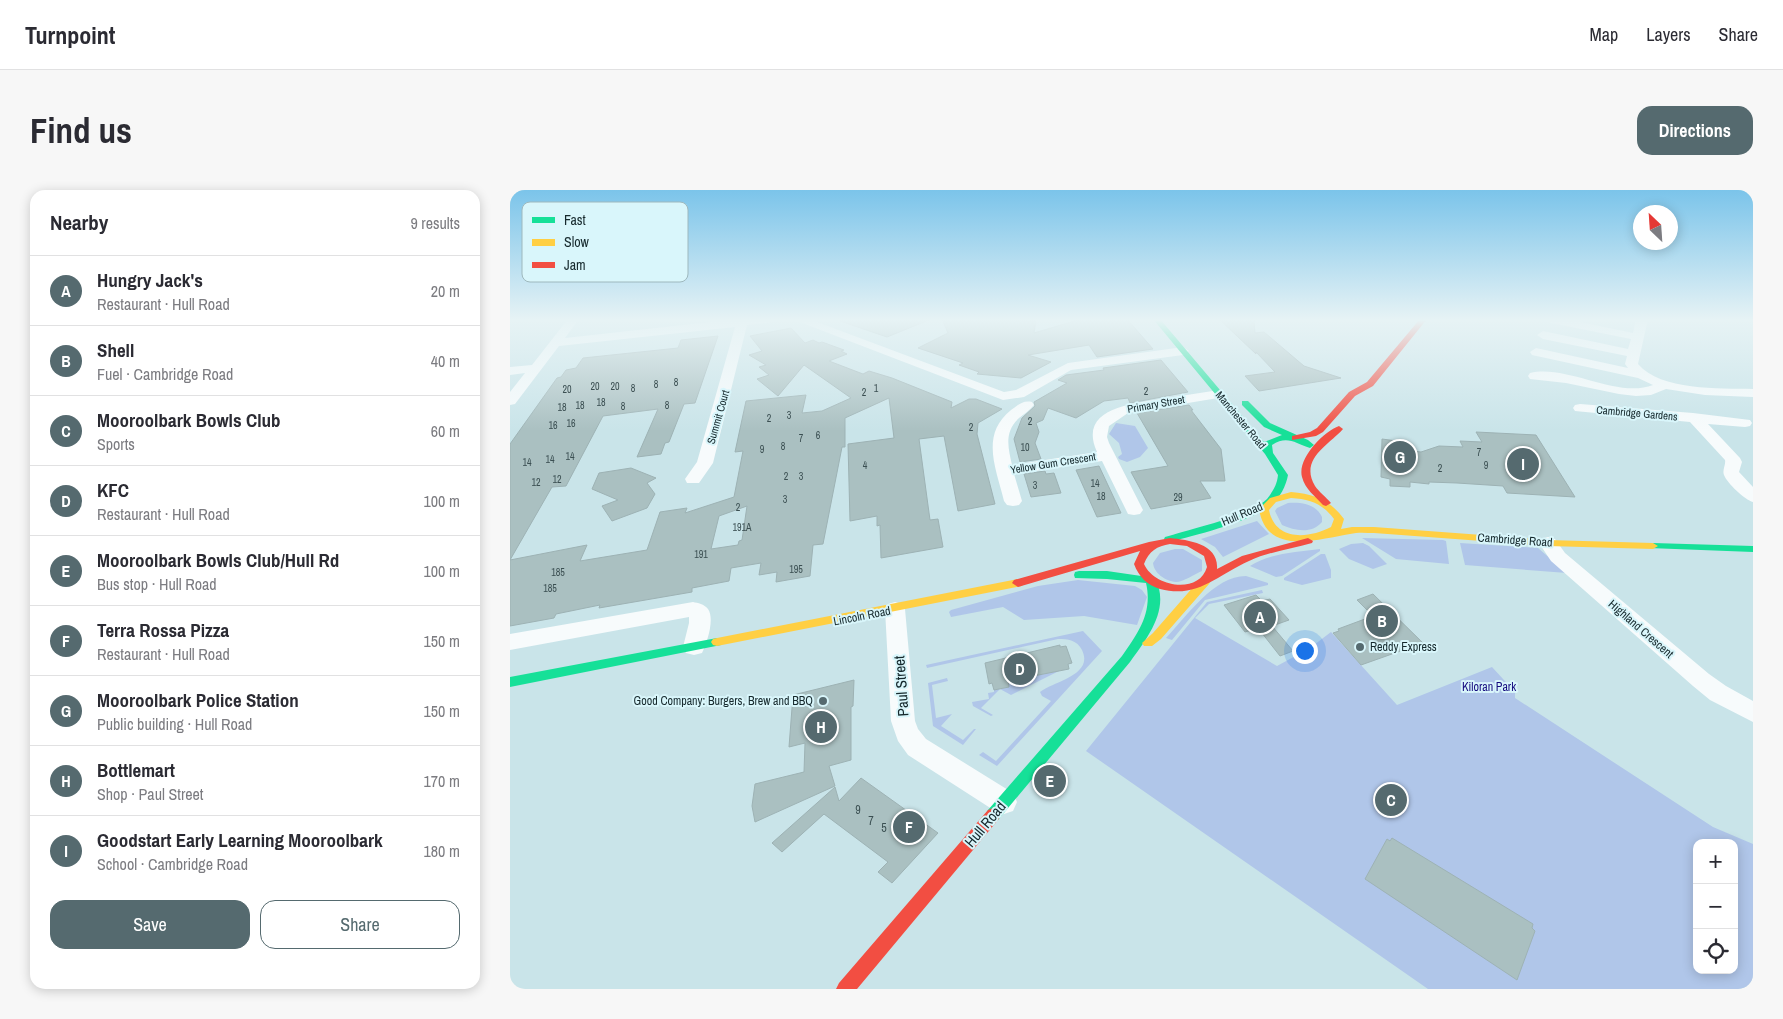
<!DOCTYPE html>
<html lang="en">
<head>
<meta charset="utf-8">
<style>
	:root { --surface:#fff; --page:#f7f7f7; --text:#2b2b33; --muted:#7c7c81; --line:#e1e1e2; --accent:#556a6f }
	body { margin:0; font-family:"Archivo Narrow",sans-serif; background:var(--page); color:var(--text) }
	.controls { position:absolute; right:15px; bottom:15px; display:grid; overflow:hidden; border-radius:10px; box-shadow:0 2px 12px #0003 }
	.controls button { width:45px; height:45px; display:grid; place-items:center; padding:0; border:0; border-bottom:1px solid var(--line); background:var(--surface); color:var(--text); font:25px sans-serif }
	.compass { position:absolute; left:1123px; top:15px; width:45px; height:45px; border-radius:50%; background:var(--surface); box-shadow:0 2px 12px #0003; rotate:335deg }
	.you { position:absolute; left:794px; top:460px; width:18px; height:18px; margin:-12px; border:4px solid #fff; border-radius:50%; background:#1a73e8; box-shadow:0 0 0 8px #1a73e833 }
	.badge { display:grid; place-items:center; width:32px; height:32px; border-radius:50%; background:var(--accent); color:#fff; font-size:16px; font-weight:700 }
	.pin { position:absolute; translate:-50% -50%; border:2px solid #fff; box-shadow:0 1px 5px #0006 }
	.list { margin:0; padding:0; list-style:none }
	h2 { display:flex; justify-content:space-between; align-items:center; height:65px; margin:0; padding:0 20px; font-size:21px }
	h2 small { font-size:16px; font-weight:400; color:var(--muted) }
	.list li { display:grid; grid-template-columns:32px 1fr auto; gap:15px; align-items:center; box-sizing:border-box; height:70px; padding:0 20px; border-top:1px solid var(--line) }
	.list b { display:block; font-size:19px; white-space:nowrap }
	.list p { margin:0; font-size:16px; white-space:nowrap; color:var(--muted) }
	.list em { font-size:16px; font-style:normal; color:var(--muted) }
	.actions { display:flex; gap:10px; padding:15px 20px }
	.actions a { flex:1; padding:11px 0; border:1px solid var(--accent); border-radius:15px; text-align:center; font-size:18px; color:var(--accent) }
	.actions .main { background:var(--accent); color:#fff }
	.icon { flex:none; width:28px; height:28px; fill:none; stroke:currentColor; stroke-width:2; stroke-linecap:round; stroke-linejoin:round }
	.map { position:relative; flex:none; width:1243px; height:799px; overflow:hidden; border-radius:15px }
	header { display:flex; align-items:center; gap:30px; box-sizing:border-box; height:70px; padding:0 25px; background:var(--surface); border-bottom:1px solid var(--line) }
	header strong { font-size:24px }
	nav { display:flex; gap:28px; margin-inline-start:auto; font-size:18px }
	.intro { display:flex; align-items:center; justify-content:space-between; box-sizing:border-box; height:120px; padding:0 30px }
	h1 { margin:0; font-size:35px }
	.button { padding:12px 22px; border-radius:15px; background:var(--accent); color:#fff; font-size:18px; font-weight:700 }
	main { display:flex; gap:30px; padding:0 30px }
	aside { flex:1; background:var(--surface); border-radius:15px; box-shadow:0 2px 12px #0003 }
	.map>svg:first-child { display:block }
	.green { fill:#b0c6e9; fill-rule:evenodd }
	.building { fill:#aac0c1; stroke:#9db2b4; fill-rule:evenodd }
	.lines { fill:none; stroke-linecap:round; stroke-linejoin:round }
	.street { fill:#f7fbfc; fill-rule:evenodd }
	.fast { fill:#16e098; fill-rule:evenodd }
	.slow { fill:#ffcf43; fill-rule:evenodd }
	.jam { fill:#f24e42; fill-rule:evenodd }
	.poi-dot { fill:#556a6f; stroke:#d9f6fb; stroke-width:2 }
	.labels { text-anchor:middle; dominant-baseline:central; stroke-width:4; stroke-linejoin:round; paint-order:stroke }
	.number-label { font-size:10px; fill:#3b4f52 }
	.far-street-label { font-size:11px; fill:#16292d; stroke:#d9f6fb }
	.street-label { font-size:12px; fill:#16292d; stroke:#d9f6fb }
	.poi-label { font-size:12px; fill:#16292d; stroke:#d9f6fb; text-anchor:start }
	.park-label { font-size:12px; fill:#150b7f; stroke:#d9f6fb }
	.near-number-label { font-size:12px; fill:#3b4f52 }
	.near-street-label { font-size:15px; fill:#16292d; stroke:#d9f6fb }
	.key { fill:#d9f6fb; stroke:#9eb8bd; stroke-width:1 }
	.key-label { font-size:14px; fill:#16292d }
</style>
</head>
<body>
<header>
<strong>Turnpoint</strong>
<nav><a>Map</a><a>Layers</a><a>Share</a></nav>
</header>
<div class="intro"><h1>Find us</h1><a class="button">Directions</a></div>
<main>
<aside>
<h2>Nearby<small>9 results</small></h2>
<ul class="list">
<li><span class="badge">A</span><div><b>Hungry Jack's</b><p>Restaurant · Hull Road</p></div><em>20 m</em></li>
<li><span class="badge">B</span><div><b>Shell</b><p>Fuel · Cambridge Road</p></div><em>40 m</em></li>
<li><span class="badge">C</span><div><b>Mooroolbark Bowls Club</b><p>Sports</p></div><em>60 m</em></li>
<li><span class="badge">D</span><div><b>KFC</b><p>Restaurant · Hull Road</p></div><em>100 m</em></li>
<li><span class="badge">E</span><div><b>Mooroolbark Bowls Club/Hull Rd</b><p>Bus stop · Hull Road</p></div><em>100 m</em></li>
<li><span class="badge">F</span><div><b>Terra Rossa Pizza</b><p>Restaurant · Hull Road</p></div><em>150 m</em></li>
<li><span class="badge">G</span><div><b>Mooroolbark Police Station</b><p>Public building · Hull Road</p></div><em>150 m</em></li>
<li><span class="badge">H</span><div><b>Bottlemart</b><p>Shop · Paul Street</p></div><em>170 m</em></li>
<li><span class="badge">I</span><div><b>Goodstart Early Learning Mooroolbark</b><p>School · Cambridge Road</p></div><em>180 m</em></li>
</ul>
<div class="actions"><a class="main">Save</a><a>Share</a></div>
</aside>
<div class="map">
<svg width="1243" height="799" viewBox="0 0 1243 799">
	<rect width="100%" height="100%" fill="#c9e4e9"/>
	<!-- green -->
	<path class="green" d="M606 233 625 236 638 258 630 267 617 272 609 269 608 267 612 264 609 253 599 244Z
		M778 313C791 312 806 314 812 327V332C802 344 785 341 772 335L765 321 767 318Z
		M747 331 759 344 713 367 705 357 691 349Z
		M852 348 933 350 936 351 939 374 886 369Z
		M853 353 859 356 877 374 863 379 839 369 829 359 841 354Z
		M950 353 1028 358 1057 383 955 375Z
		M665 359H673L692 370V381C685 384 673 392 666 392 655 391 644 383 643 373L650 363Z
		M810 359V361L772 386 766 387 740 376C760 363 787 362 810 359Z
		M811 364H815L821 380V388L792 395 774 390V388Z
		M736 386 758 393V395L695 410 662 450 656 448C677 426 704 386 736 386Z
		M568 390 625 396 632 400 637 407 627 435 574 426 514 430 493 417 441 427 439 422 441 420 528 396Z
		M752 400 753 403 699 414 685 428 767 476 800 458 821 442 887 515 982 477 1005 502V508L1203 637 1243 654V799H918L576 561 697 412ZM1187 653H1224V780H1187Z
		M573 441 592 461 487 576 469 565 473 562 486 571 541 511 532 506 530 502C545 491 584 485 572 460 567 450 558 449 548 449L417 478 416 475Z
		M551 480 501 505 490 499 471 518 483 525 481 526 463 516 462 512 479 509 478 503 484 502V500L499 497 497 490Z
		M437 488 438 491 422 495 426 528 442 524 431 536 453 550 464 539H466L453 555 423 536 418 493Z"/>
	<!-- building -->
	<path class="building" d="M330 129H419V130L377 147 330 131Z
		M432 129 526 131 524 143 571 129H617L643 159 587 167 579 155 518 165 541 172 511 188 467 184 469 182 449 175 453 173 408 158 438 143Z
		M709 129H744L745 143 754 142 794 176 831 188 749 201 735 186 765 182 746 162V164Z
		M281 138 295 153 303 150 309 153 312 152 334 160 331 161 337 164 319 171 353 184 359 181 382 188 442 212 441 218 459 209H466L492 219 468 233 467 244 485 314 448 321 434 246 409 249 420 330 428 329 433 357 371 368 370 335 367 336V326L340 331 338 254 384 248 379 208 335 228V257H332L313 354 303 355 300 386 266 392 267 382 249 385 251 373 221 378 219 391 182 398V402L89 418 90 415 46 424 44 428 0 436V254L47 188 51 187 56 180 66 178 73 168 168 158 171 150 208 146 185 213 174 214 159 252 155 253 151 264 127 267 148 219 93 226 56 296 42 297 0 370 77 355 70 371 137 360 150 322 177 318 175 323 224 307 233 261 225 262 236 211 296 205 292 223 312 221 341 208 294 175 268 206 247 189 259 185 249 177 256 175 239 165 252 161 240 146ZM237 316 232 350 229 351 228 355 201 359 209 326Z
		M651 170 678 202 620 213 618 208 594 211 566 228 538 218 533 230 526 233 529 242 525 253 531 269 510 272 504 249 512 228 525 216 524 212 557 193 548 190 556 185 594 180 593 178Z
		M679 215 683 220H681L711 259 715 291H690L701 308 641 319 621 282 658 276 627 223Z
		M966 242 1026 245 1065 307 997 303 993 296 947 293 919 292V294L900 292V297L880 296V289L871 287 872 249 894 252V260L911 262 929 256 953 257 950 251 972 252Z
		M589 276 611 323 587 327 566 280Z
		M121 278 146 288 137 293 145 304 137 318 102 331 92 316 108 310 82 299 89 283Z
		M535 281 536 284 544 283 551 303 521 307 514 284Z
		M863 404 913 453 851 475 823 443 829 441 828 439 863 426 847 410Z
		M746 405 752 411 760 409 779 430 762 436 783 461 770 466 748 438 735 442 714 415Z
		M550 455V457L556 456 562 473 558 474 559 479 498 491 499 497 484 500 482 493 479 494 475 473Z
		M344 490 343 516 341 517V570L319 576 325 596 245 632 242 616 245 594 294 582 295 553 279 557 283 505Z
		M351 588 428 643 382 693 368 682 378 672 314 624 272 662 262 653 325 597 329 611Z
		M882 648 1023 734 1022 738 1025 741 1007 790 855 689 877 649 880 651Z"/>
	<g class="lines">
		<!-- street -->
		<path class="street" d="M58 129H69L55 148 228 129H268L263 132 237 135 203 273 189 293H177L175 289 187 272 225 137 49 156 5 214 0 215V202L15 183 0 185V177L22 175Z
			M282 129H299L494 202 506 200 558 173 673 157 679 161 673 165 561 180 514 207 493 210Z
			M1056 129 1123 143 1126 129H1138L1128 174C1151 201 1209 198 1243 199V207L1195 205 1156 199 1141 205 1126 206 1109 204 1056 193 1020 189 1018 186 1020 183C1057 174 1107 209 1143 195L1128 188 1022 165 1020 162 1026 158 1118 178 1115 174 1117 166 1033 149 1027 145 1033 141 1118 159 1121 149 1041 133 1035 130Z
			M709 200 716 204 714 207 618 223 599 236 597 247 599 253 633 320 630 324 624 325 618 324 592 271 504 284 512 311 509 315 503 316 497 315 494 311C486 278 470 245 501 220 508 215 513 210 522 212L524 215C520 220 514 224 509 228 494 242 498 257 502 275L587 262C567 218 622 214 651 209 670 206 690 203 709 200Z
			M1070 214 1183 223 1240 230 1242 233 1240 236 1235 237 1198 234 1230 268 1232 272 1229 282 1243 297V312C1235 310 1217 293 1214 285 1212 280 1216 275 1215 270L1180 232 1065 221 1063 218 1065 215Z
			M1038 347 1045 349 1055 363 1199 484 1216 496 1243 511V532L1200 510 1183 496 1041 371 1029 353 1031 349Z
			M183 412C188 413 194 414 198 419 205 429 197 453 192 463L184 465 176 463 173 457 179 433V427L0 460V444Z
			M385 412 392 414 395 419 405 531 408 539 416 549 503 603 507 612 503 621 494 624 485 621 398 565 388 551 381 531 375 419 378 414Z"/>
		<!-- fast -->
		<path class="fast" d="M643 129H650L754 252 772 245 754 237 732 215V211H738L760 233 798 250 804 255 800 258C785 253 777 245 762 255L763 263 778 285C776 296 770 308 761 315 739 332 687 345 659 352L654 349 655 347C678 340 742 325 757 309 763 301 767 295 768 285L755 264Z
			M1143 353 1243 356V362L1139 358 1138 356 1139 354Z
			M569 381H597L645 388C661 419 637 448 620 472L488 630 483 632 478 630 475 625 478 620 612 466C628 443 643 423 636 393L597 389 565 388 564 385 565 382Z
			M207 448 211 449 213 452 211 455 0 497V487Z"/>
		<!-- slow -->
		<path class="slow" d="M781 302C804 304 820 310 834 329L831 339 842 337H864L1038 350 1143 353 1148 356 1143 359 1038 356 864 343C856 343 848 342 840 344 808 349 757 367 749 319L760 308ZM781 308C800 309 813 314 824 329L821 337C798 349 765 351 759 320L766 312Z
			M695 387 699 388 701 391 699 394 651 449 642 456H634L632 453 643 443 691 388Z
			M508 389 512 390 514 393 512 396 207 456 203 455 201 452 203 449 207 448Z"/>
		<!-- jam -->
		<path class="jam" d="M910 129H917L863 196 845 206 813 242 806 246 782 250V246L800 242 807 238 839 202 857 192Z
			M829 236 833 239C819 255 789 269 805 296 809 302 816 307 821 313L816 316 813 315C805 306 795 299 792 287 787 269 813 242 829 236Z
			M660 348C679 350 709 354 707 379L732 366 798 348 803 351 802 353C781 359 758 362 739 371 707 385 688 409 650 399 637 395 629 387 624 374L630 361 508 397 502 393 504 390 639 352ZM660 354 677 356 694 366 697 377C689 405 644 397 634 374 639 361 647 356 660 354Z
			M483 618 488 620 491 625 488 630 347 799H326L329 793 478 620Z"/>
	</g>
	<!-- sky -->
	<linearGradient id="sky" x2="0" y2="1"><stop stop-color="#7bc4ea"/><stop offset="0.54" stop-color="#e7f3f5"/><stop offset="1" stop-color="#e7f3f5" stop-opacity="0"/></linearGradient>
	<rect width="1243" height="241" fill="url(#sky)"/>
	<!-- markers -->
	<g class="poi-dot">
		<circle cx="850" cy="457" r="5"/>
		<circle cx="313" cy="511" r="5"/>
	</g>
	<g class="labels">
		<!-- number labels -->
		<g class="number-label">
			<text x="166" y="192">8</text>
			<text x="146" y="194">8</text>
			<text x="85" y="196">20</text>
			<text x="105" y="196">20</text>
			<text x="123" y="198">8</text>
			<text x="366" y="198">1</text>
			<text x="57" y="199">20</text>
			<text x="636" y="201">2</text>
			<text x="354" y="202">2</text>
			<text x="91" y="212">18</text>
			<text x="70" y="215">18</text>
			<text x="157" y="215">8</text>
			<text x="113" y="216">8</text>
			<text x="52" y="217">18</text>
			<text x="279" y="225">3</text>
			<text x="259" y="228">2</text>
			<text x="520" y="231">2</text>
			<text x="61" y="233">16</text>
			<text x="43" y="235">16</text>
			<text x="461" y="237">2</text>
			<text x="308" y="245">6</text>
			<text x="291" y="248">7</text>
			<text x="273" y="256">8</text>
			<text x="515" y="257">10</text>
			<text x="252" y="259">9</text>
			<text x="969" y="262">7</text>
			<text x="60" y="266">14</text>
			<text x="40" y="269">14</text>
			<text x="17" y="272">14</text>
			<text x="355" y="275">4</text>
			<text x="976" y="275">9</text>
			<text x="930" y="278">2</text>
			<text x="276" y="286">2</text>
			<text x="291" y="286">3</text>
			<text x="47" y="289">12</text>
			<text x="26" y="292">12</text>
			<text x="585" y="293">14</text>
			<text x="525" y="295">3</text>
			<text x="591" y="306">18</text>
			<text x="668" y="307">29</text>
			<text x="275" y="309">3</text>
			<text x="228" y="317">2</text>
			<text x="232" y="337">191A</text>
			<text x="191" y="364">191</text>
			<text x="286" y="379">195</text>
			<text x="48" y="382">185</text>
			<text x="40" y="398">185</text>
		</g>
		<!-- far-street labels -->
		<g class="far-street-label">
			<text transform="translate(646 214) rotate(-10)">Primary Street</text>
			<text transform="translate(1127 223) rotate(5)">Cambridge Gardens</text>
			<text transform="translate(208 227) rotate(-74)">Summit Court</text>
			<text transform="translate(731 230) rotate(50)">Manchester Road</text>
			<text transform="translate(543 273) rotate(-9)">Yellow Gum Crescent</text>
		</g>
		<!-- street labels -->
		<g class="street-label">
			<text transform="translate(732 324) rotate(-23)">Hull Road</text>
			<text transform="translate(1005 350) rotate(4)">Cambridge Road</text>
			<text transform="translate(352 426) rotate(-11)">Lincoln Road</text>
			<text transform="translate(1131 439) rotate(41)">Highland Crescent</text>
		</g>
		<!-- poi labels -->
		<g class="poi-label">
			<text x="860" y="457">Reddy Express</text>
			<text x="303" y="511" text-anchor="end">Good Company: Burgers, Brew and BBQ</text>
		</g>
		<!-- park labels -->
		<g class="park-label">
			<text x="979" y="497">Kiloran Park</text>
		</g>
		<!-- near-number labels -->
		<g class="near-number-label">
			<text x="348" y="620">9</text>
			<text x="361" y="631">7</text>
			<text x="374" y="638">5</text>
		</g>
		<!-- near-street labels -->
		<g class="near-street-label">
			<text transform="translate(391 496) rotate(-94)">Paul Street</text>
			<text transform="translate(475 634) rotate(-50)">Hull Road</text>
		</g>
	</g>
	<!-- legend -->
	<rect x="12" y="12" width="166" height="80" rx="8" class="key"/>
	<rect x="22" y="27" width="23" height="6" fill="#16e098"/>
	<rect x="22" y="49" width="23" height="7" fill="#ffcf43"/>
	<rect x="22" y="72" width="23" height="6" fill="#f24e42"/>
	<g class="key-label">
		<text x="54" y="35">Fast</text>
		<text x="54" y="57">Slow</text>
		<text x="54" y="80">Jam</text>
	</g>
</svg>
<div class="controls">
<button>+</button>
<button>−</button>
<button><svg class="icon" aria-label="locate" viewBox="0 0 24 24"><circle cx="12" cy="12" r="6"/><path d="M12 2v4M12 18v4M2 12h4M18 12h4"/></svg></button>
</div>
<svg class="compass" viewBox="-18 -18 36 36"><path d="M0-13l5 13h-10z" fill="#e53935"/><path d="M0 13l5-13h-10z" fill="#7c7c81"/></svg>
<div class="you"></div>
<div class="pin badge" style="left:750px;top:427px">A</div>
<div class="pin badge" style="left:872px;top:431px">B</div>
<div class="pin badge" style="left:881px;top:610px">C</div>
<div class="pin badge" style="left:510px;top:479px">D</div>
<div class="pin badge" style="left:540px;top:591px">E</div>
<div class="pin badge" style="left:399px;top:637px">F</div>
<div class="pin badge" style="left:890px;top:267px">G</div>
<div class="pin badge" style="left:311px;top:537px">H</div>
<div class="pin badge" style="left:1013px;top:274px">I</div>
</div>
</main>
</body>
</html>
